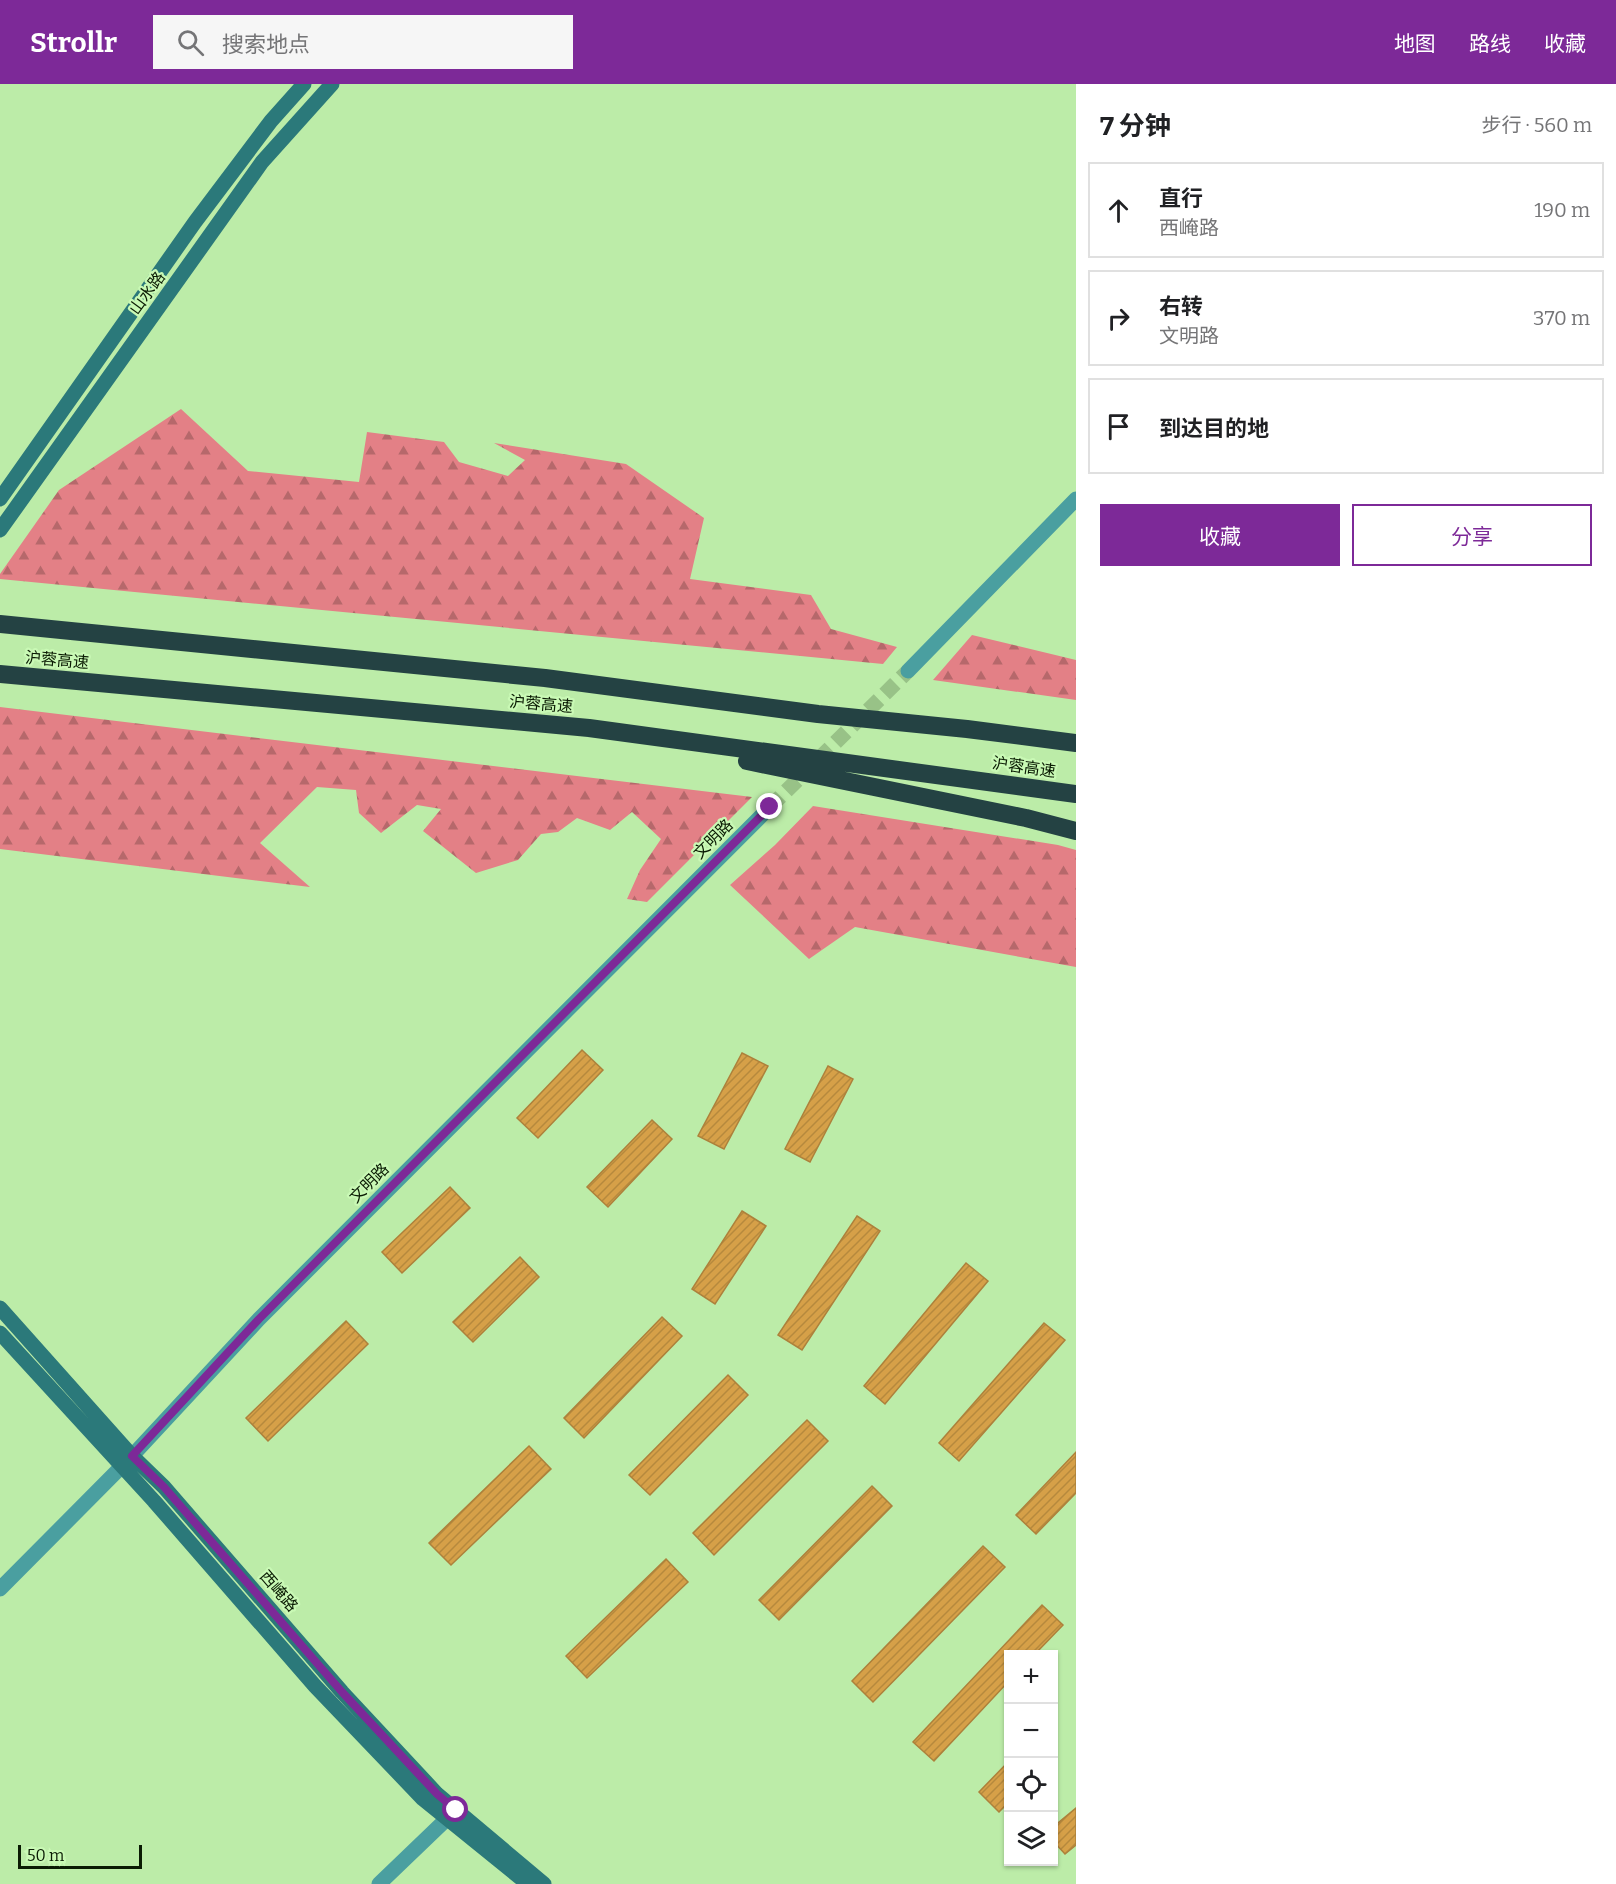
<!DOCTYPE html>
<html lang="zh">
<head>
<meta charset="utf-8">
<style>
	:root { --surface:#fff; --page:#f6f6f6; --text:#202124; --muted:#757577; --line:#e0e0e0; --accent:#7d2998 }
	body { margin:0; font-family:Bitter,"Noto Sans SC",serif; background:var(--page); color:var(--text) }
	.controls { position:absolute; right:18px; bottom:18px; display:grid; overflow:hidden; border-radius:0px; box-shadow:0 2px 4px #0004 }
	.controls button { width:54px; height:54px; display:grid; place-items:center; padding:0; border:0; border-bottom:2px solid var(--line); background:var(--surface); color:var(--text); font:30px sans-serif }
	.scale { position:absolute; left:18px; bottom:15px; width:124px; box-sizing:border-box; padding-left:6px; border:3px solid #0a1b03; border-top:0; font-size:16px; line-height:21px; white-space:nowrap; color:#0a1b03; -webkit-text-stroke:4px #c9f9b5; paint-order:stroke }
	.stop { position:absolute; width:18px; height:18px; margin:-14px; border:4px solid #7d2998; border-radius:50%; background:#fff }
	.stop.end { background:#7d2998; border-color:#fff; box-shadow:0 2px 6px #0008 }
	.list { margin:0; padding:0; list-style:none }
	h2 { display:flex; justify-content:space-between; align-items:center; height:78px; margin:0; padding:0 24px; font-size:26px }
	h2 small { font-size:20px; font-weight:400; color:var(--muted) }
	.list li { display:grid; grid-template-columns:39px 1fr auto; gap:18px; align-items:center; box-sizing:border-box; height:96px; margin:0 12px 12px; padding:0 12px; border:2px solid var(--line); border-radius:0px }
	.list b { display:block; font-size:22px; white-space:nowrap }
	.list p { margin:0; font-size:20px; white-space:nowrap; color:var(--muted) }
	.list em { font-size:20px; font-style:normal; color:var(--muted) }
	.actions { display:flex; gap:12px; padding:18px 24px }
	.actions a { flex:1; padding:14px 0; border:2px solid var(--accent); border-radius:0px; text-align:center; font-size:21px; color:var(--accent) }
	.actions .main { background:var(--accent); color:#fff }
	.icon { flex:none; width:33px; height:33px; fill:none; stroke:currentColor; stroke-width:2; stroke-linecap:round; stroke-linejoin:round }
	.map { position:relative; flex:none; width:1076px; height:1800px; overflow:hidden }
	header { display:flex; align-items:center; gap:36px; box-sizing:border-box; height:84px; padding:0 30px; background:var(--accent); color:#fff }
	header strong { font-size:28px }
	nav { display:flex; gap:33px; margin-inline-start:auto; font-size:21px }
	.search { width:420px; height:54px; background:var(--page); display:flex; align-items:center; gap:15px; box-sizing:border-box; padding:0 21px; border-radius:0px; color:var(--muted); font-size:22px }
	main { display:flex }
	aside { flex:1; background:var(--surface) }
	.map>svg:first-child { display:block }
	.forest { fill:url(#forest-firs) }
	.building { fill:url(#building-hatch); stroke:#ad813b; stroke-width:1.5 }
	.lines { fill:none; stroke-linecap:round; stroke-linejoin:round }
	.street-tunnel { stroke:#98c287; stroke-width:15; stroke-dasharray:15 8; stroke-linecap:butt }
	.street { stroke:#4a9fa0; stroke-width:15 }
	.secondary { stroke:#2b797a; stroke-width:15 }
	.highway { stroke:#244243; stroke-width:18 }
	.route { stroke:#7d2998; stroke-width:8 }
	.labels { text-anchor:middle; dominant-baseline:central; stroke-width:4.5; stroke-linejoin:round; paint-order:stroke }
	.street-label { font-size:16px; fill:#0a1b03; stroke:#c9f9b5 }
</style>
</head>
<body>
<header>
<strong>Strollr</strong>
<div class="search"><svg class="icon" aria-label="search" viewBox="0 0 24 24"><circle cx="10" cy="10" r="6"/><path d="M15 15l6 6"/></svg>搜索地点</div>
<nav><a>地图</a><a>路线</a><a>收藏</a></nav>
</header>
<main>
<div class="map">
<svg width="1076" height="1800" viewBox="0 0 1076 1800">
	<defs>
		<pattern id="forest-firs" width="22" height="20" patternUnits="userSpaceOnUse" patternTransform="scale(1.5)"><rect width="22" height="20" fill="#e38086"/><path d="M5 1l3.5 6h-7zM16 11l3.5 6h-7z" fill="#b6686b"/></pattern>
		<pattern id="building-hatch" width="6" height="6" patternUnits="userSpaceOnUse" patternTransform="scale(1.5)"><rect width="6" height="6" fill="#d6a048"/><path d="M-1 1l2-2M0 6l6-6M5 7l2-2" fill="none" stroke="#b6893d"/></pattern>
	</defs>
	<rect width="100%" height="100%" fill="#bceca8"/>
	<!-- forest -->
	<path class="forest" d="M181 325 248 387 359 398 367 348 444 358 459 378 508 392 525 376 494 359 626 380 704 434 690 495 811 511 831 545 897 563 883 580 0 495V490L59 406Z
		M972 551 1076 576V616L933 596Z
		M0 623 752 713 647 818 627 815 640 786 661 755 632 728 610 746 577 734 558 748 541 750 518 776 476 789 423 747 441 725 417 721 381 749 359 729 356 706 317 703 260 759 310 803 0 765Z
		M813 722 1058 761 1076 766V883L855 843 809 875 730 801 775 761Z"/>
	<!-- building -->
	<path class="building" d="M582 966 603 986 538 1054 517 1034Z
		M742 969 768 982 724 1065 698 1052Z
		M828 982 853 995 810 1078 785 1065Z
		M652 1036 672 1055 608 1123 587 1103Z
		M450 1103 470 1124 402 1189 382 1168Z
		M742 1127 766 1142 715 1220 692 1205Z
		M857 1132 880 1147 802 1266 778 1251Z
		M520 1173 539 1193 473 1258 453 1238Z
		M966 1179 988 1197 885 1320 864 1302Z
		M662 1233 682 1252 584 1354 564 1334Z
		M346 1237 368 1260 268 1357 246 1334Z
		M1044 1239 1065 1256 959 1377 939 1359Z
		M728 1291 748 1311 650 1411 629 1391Z
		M807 1336 828 1357 714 1471 693 1449Z
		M529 1362 551 1385 451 1481 429 1459Z
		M1076 1368V1409L1036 1450 1016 1431Z
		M872 1402 892 1422 779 1536 759 1516Z
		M983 1462 1005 1483 873 1618 852 1597Z
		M666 1475 688 1498 587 1594 566 1572Z
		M1042 1521 1063 1541 1035 1570H1008V1598L934 1677 913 1658Z
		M1008 1678V1719L999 1728 979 1708Z
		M1076 1724V1761L1065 1770 1053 1757V1743Z"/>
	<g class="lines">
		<!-- street-tunnel -->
		<path class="street-tunnel" d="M770 723 908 587"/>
		<!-- street -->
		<path class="street" d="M908 587 1076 415
			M0 1505 132 1372 259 1235 770 723
			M379 1800 455 1727"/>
		<!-- secondary -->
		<path class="secondary" d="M0 415 195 138 271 37 304 0
			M0 446 262 78 332 0
			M0 1224 132 1372 164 1403 342 1608 437 1710 544 1800
			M0 1249 154 1417 315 1602 423 1715 528 1800"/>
		<!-- highway -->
		<path class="highway" d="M0 540 545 594 818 630 967 645 1076 659
			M0 590 589 644 1076 710
			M747 677 1026 734 1076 747"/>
	</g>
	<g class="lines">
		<!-- route -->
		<path class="route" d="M456 1726 437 1710 342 1608 164 1403 132 1372 259 1235 770 723"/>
	</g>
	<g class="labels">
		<!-- street labels -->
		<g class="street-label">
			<text transform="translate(147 209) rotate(-54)">山水路</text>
			<text transform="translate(57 576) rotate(5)">沪蓉高速</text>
			<text transform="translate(541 620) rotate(5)">沪蓉高速</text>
			<text transform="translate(1024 683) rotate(8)">沪蓉高速</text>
			<text transform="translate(713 755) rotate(-45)">文明路</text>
			<text transform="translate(369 1099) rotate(-45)">文明路</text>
			<text transform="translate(279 1507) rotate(49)">西崦路</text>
		</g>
	</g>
</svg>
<div class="controls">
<button>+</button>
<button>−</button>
<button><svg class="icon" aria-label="locate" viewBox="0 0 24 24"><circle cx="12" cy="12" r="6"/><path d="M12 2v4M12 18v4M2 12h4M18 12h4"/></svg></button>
<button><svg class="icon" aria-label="layers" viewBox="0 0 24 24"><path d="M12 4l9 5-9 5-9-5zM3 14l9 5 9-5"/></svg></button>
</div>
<div class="scale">50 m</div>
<div class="stop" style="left:456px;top:1726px"></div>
<div class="stop end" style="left:770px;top:723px"></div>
</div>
<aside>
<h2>7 分钟<small>步行 · 560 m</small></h2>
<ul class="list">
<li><svg class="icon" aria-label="ahead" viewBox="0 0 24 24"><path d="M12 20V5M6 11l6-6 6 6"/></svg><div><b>直行</b><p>西崦路</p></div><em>190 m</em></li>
<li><svg class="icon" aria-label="right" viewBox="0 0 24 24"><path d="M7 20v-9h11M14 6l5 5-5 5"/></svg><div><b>右转</b><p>文明路</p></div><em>370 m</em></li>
<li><svg class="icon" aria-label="arrive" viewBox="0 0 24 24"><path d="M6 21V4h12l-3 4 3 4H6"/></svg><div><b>到达目的地</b></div></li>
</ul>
<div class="actions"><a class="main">收藏</a><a>分享</a></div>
</aside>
</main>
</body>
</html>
